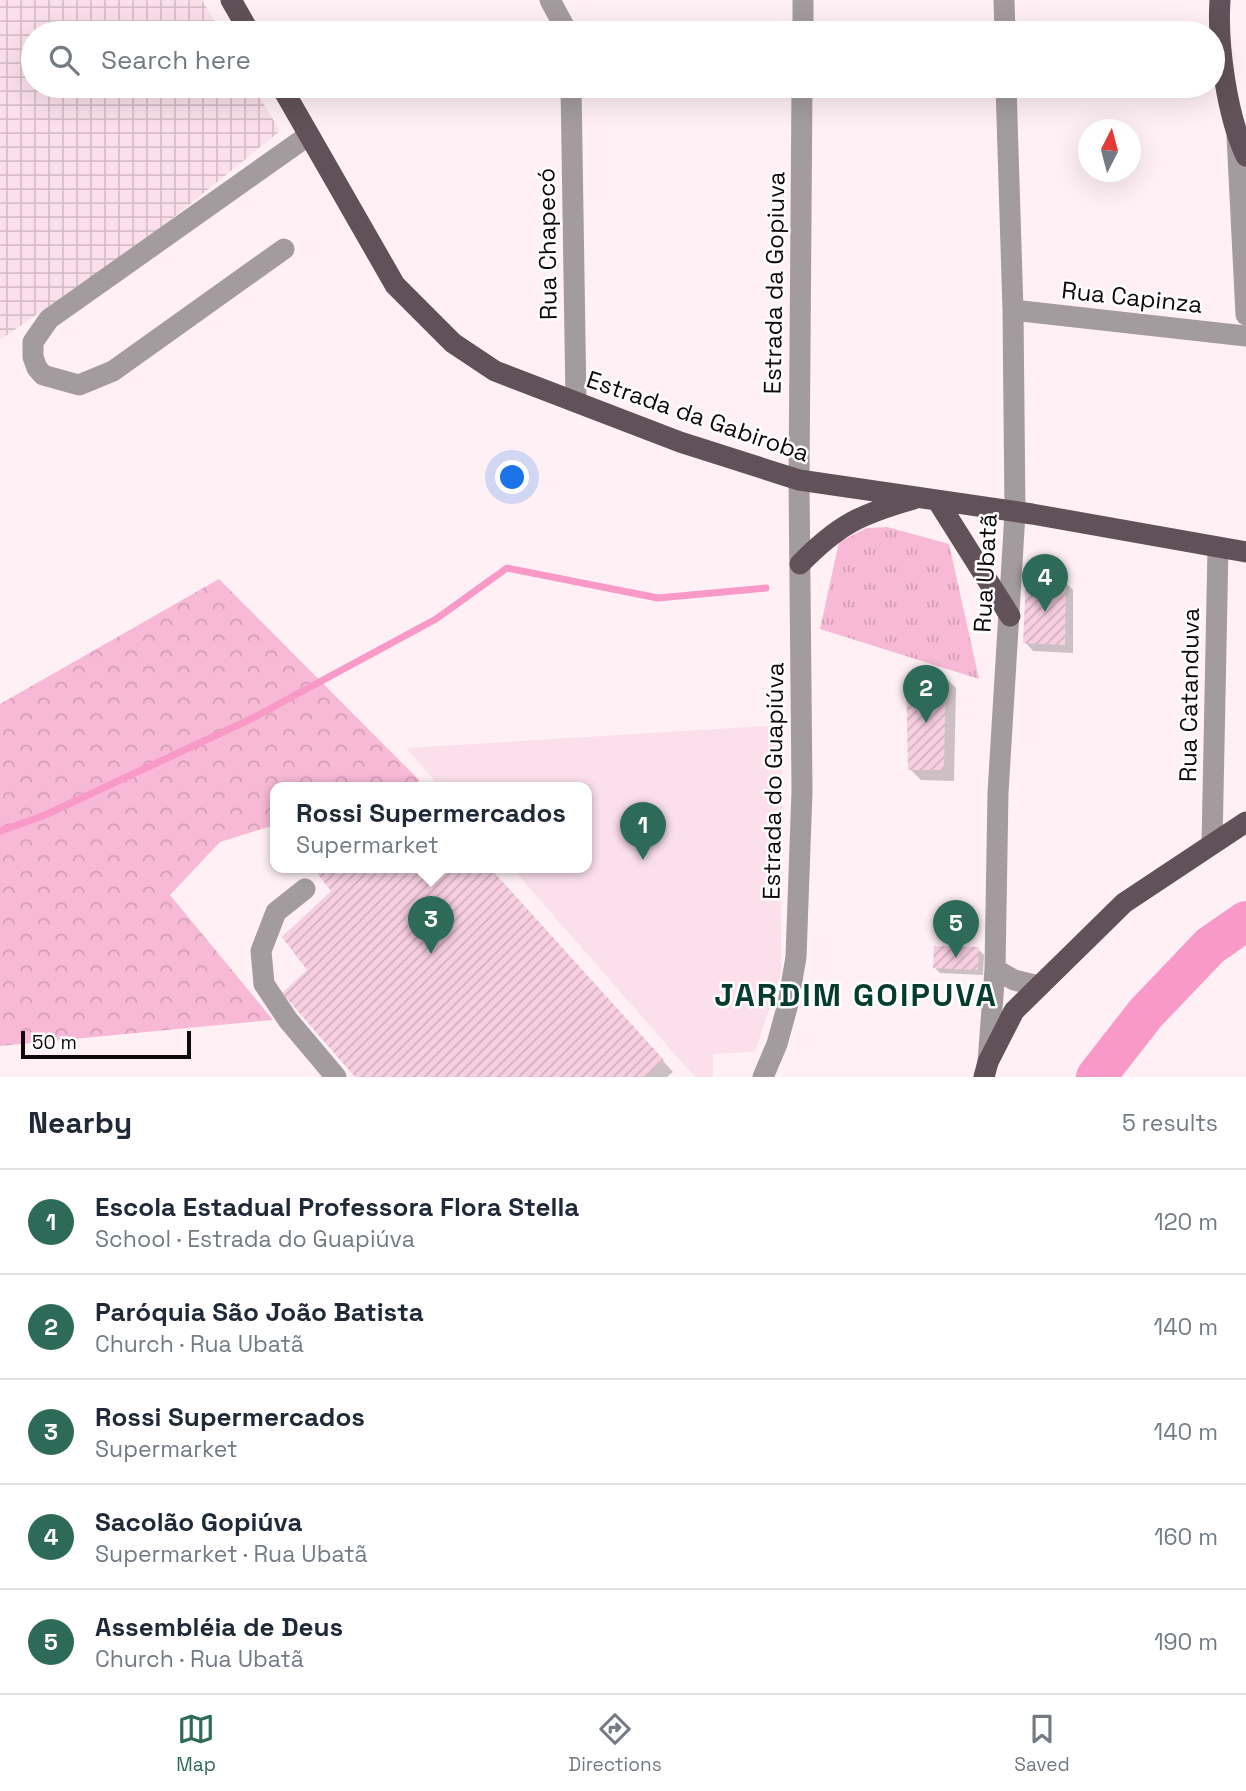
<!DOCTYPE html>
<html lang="en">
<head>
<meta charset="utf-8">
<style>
	:root { --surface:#fff; --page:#f2f2f3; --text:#1f2937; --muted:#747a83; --line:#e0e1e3; --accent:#2d6b58 }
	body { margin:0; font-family:"Space Grotesk",sans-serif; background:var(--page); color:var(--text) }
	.compass { position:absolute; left:1078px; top:119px; width:63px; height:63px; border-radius:50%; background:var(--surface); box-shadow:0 7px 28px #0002; rotate:6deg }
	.scale { position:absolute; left:21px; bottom:18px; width:170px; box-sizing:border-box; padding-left:7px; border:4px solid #0f090c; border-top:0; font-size:19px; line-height:24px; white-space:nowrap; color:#0f090c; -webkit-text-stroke:5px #fff; paint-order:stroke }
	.you { position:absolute; left:513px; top:478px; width:24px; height:24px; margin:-18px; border:5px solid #fff; border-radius:50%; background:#1a73e8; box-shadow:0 0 0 10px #1a73e833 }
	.badge { display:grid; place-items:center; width:46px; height:46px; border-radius:50%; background:var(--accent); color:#fff; font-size:23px; font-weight:700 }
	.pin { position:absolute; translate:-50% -58px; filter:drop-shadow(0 2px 4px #0008) }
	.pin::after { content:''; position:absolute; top:37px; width:24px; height:21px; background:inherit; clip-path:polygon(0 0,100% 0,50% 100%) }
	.popup { position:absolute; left:270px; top:782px; width:322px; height:91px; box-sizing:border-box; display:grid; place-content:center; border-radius:14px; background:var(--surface); filter:drop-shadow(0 2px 5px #0005); font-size:23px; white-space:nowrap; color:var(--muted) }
	.popup b { font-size:26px; color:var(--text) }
	.popup::after { content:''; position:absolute; left:50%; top:100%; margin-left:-14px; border:14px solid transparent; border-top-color:var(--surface) }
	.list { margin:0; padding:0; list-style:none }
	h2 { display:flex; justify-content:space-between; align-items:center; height:91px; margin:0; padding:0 28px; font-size:30px }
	h2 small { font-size:23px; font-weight:400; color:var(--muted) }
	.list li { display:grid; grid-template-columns:46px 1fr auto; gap:21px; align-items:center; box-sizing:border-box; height:105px; padding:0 28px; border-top:2px solid var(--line) }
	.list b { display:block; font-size:26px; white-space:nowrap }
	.list p { margin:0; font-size:23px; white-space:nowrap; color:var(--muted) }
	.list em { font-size:23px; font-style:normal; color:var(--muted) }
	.icon { flex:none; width:38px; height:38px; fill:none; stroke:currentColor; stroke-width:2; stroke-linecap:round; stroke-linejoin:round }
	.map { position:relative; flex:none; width:1246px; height:1077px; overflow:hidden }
	.search { position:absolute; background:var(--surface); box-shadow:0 7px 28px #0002; left:21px; right:21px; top:21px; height:77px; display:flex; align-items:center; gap:18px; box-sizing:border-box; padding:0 24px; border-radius:38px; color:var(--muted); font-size:26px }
	.sheet { height:616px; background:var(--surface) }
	nav { display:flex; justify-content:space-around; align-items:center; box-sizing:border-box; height:98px; border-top:2px solid var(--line); background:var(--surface); font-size:19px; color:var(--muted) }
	nav a { display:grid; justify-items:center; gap:4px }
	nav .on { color:var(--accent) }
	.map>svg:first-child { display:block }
	.built { fill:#fbe0eb }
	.industrial { fill:url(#industrial-grid) }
	.forest { fill:url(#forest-crowns) }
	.park { fill:url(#park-tufts) }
	.shadow { fill:#0003 }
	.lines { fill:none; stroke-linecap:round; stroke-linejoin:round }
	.stream { stroke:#f899c7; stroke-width:7 }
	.river { stroke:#f899c7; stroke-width:40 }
	.building { fill:url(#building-hatch) }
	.minor { stroke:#a39b9e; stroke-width:21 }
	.major { stroke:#605258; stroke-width:21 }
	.labels { text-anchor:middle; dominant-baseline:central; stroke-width:5; stroke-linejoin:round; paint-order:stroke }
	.street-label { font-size:24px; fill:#0f090c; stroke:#fff }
	.district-label { font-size:32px; font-weight:bold; letter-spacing:2px; fill:#053c2e; stroke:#fff }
</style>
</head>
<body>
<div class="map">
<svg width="1246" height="1077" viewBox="0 0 1246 1077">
	<defs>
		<pattern id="industrial-grid" width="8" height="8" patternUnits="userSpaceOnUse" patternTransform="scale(1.75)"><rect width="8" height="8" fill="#fbe0eb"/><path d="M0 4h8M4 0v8" fill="none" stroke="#d6bfc8"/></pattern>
		<pattern id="forest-crowns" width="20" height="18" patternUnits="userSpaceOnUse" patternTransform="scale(1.75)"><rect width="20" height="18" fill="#f7b9d5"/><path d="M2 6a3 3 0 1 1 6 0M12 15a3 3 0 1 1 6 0" fill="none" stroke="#d39eb6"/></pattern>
		<pattern id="park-tufts" width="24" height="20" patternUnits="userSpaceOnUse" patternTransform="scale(1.75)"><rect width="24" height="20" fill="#f7b9d5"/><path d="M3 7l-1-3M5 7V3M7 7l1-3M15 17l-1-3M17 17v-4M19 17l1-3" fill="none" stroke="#d39eb6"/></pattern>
		<pattern id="building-hatch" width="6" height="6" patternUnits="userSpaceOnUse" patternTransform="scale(1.75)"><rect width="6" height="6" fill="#f7cfe0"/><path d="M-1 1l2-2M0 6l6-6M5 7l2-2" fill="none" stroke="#d3b0bf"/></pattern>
	</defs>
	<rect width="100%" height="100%" fill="#fff0f6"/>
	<!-- built -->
	<path class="built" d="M782 725 781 973 755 1052 713 1054V1077H696L684 1065 512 868H587V788H441L406 748Z"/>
	<!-- industrial -->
	<path class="industrial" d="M0 0H202L222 33H33V86H253L280 131 153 234 0 340Z"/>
	<!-- forest -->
	<path class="forest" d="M219 579 420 781 397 788H275V825L220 842 170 895 273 1020 0 1046V704Z"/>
	<!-- park -->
	<path class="park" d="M887 527 949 544 979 679 820 629 839 542 867 528Z"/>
	<!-- shadow -->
	<path class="shadow" d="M1065 582 1073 590V653L1033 651 1025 642Z
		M945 677 956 688 954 781 921 780 910 769Z
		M489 868 673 1072 667 1077H357Z
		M978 949 984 955 983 975 940 973 935 968Z"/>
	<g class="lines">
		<!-- stream -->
		<path class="stream" d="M0 831 43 816 253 718 436 619 507 568 658 598 766 588"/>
		<!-- river -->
		<path class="river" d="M1096 1077 1146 1013 1210 946 1246 921"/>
	</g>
	<!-- building -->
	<path class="building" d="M1026 579 1066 580 1065 645 1023 643Z
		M946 675 944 770H908L906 676Z
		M313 868H490L664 1060 643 1077H355L282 993 307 970 282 937 331 891Z
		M934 946 979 947 978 970 933 968Z"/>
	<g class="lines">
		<!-- minor -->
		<path class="minor" d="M550 0 564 26 565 33
			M1004 0 1005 33
			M803 33V0
			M571 86 576 402
			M1237 136 1246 315
			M284 249 113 371 79 385 43 375 37 368 33 357V342L49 319 309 135
			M1013 310 1246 336
			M1212 844 1218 548
			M305 889 276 912 261 951 264 984 288 1020 336 1077
			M995 969 1014 980 1039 986
			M988 1062 995 969 998 793 1015 513 1013 310 1006 86
			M763 1077 777 1044 788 1004 796 957 802 791 799 480 802 86"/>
		<!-- major -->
		<path class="major" d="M231 0 250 33
			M1220 0C1217 45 1227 116 1246 156
			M281 86 395 285 453 343 495 371 680 442 799 480 1032 514 1246 552
			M937 500 1010 616
			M800 564C839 524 861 514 914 499
			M984 1077 988 1062 1014 1011 1124 903 1246 822"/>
	</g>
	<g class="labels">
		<!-- street labels -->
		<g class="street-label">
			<text transform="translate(547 244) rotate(-91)">Rua Chapecó</text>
			<text transform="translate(774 283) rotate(-89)">Estrada da Gopiuva</text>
			<text transform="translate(1132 297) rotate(6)">Rua Capinza</text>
			<text transform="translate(698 416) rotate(19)">Estrada da Gabiroba</text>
			<text transform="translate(985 573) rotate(-87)">Rua Ubatã</text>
			<text transform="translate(1189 695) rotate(-89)">Rua Catanduva</text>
			<text transform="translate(773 781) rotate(-89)">Estrada do Guapiúva</text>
		</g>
		<!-- district labels -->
		<g class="district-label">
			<text x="856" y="995">JARDIM GOIPUVA</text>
		</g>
	</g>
</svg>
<svg class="compass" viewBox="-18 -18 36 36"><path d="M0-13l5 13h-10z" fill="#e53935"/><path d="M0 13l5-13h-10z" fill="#747a83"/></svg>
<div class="scale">50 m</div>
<div class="you"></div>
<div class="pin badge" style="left:643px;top:860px">1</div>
<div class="pin badge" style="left:926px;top:723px">2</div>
<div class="pin badge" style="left:431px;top:954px">3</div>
<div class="popup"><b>Rossi Supermercados</b>Supermarket</div>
<div class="pin badge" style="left:1045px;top:612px">4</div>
<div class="pin badge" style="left:956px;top:958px">5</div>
<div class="search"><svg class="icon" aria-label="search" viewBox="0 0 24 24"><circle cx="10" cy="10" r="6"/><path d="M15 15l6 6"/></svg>Search here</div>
</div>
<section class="sheet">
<h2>Nearby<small>5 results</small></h2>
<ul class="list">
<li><span class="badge">1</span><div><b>Escola Estadual Professora Flora Stella</b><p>School · Estrada do Guapiúva</p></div><em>120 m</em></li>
<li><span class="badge">2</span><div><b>Paróquia São João Batista</b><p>Church · Rua Ubatã</p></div><em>140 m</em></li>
<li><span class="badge">3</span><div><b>Rossi Supermercados</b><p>Supermarket</p></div><em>140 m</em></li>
<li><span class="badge">4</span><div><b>Sacolão Gopiúva</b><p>Supermarket · Rua Ubatã</p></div><em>160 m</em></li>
<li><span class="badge">5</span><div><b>Assembléia de Deus</b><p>Church · Rua Ubatã</p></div><em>190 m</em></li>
</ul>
</section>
<nav>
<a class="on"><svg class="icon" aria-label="map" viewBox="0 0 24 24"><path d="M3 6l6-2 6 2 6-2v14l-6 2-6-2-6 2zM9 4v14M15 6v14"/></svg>Map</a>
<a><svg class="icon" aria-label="directions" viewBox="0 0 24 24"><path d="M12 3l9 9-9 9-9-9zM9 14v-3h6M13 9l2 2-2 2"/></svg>Directions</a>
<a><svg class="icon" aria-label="saved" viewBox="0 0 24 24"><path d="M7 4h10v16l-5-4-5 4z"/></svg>Saved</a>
</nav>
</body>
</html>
